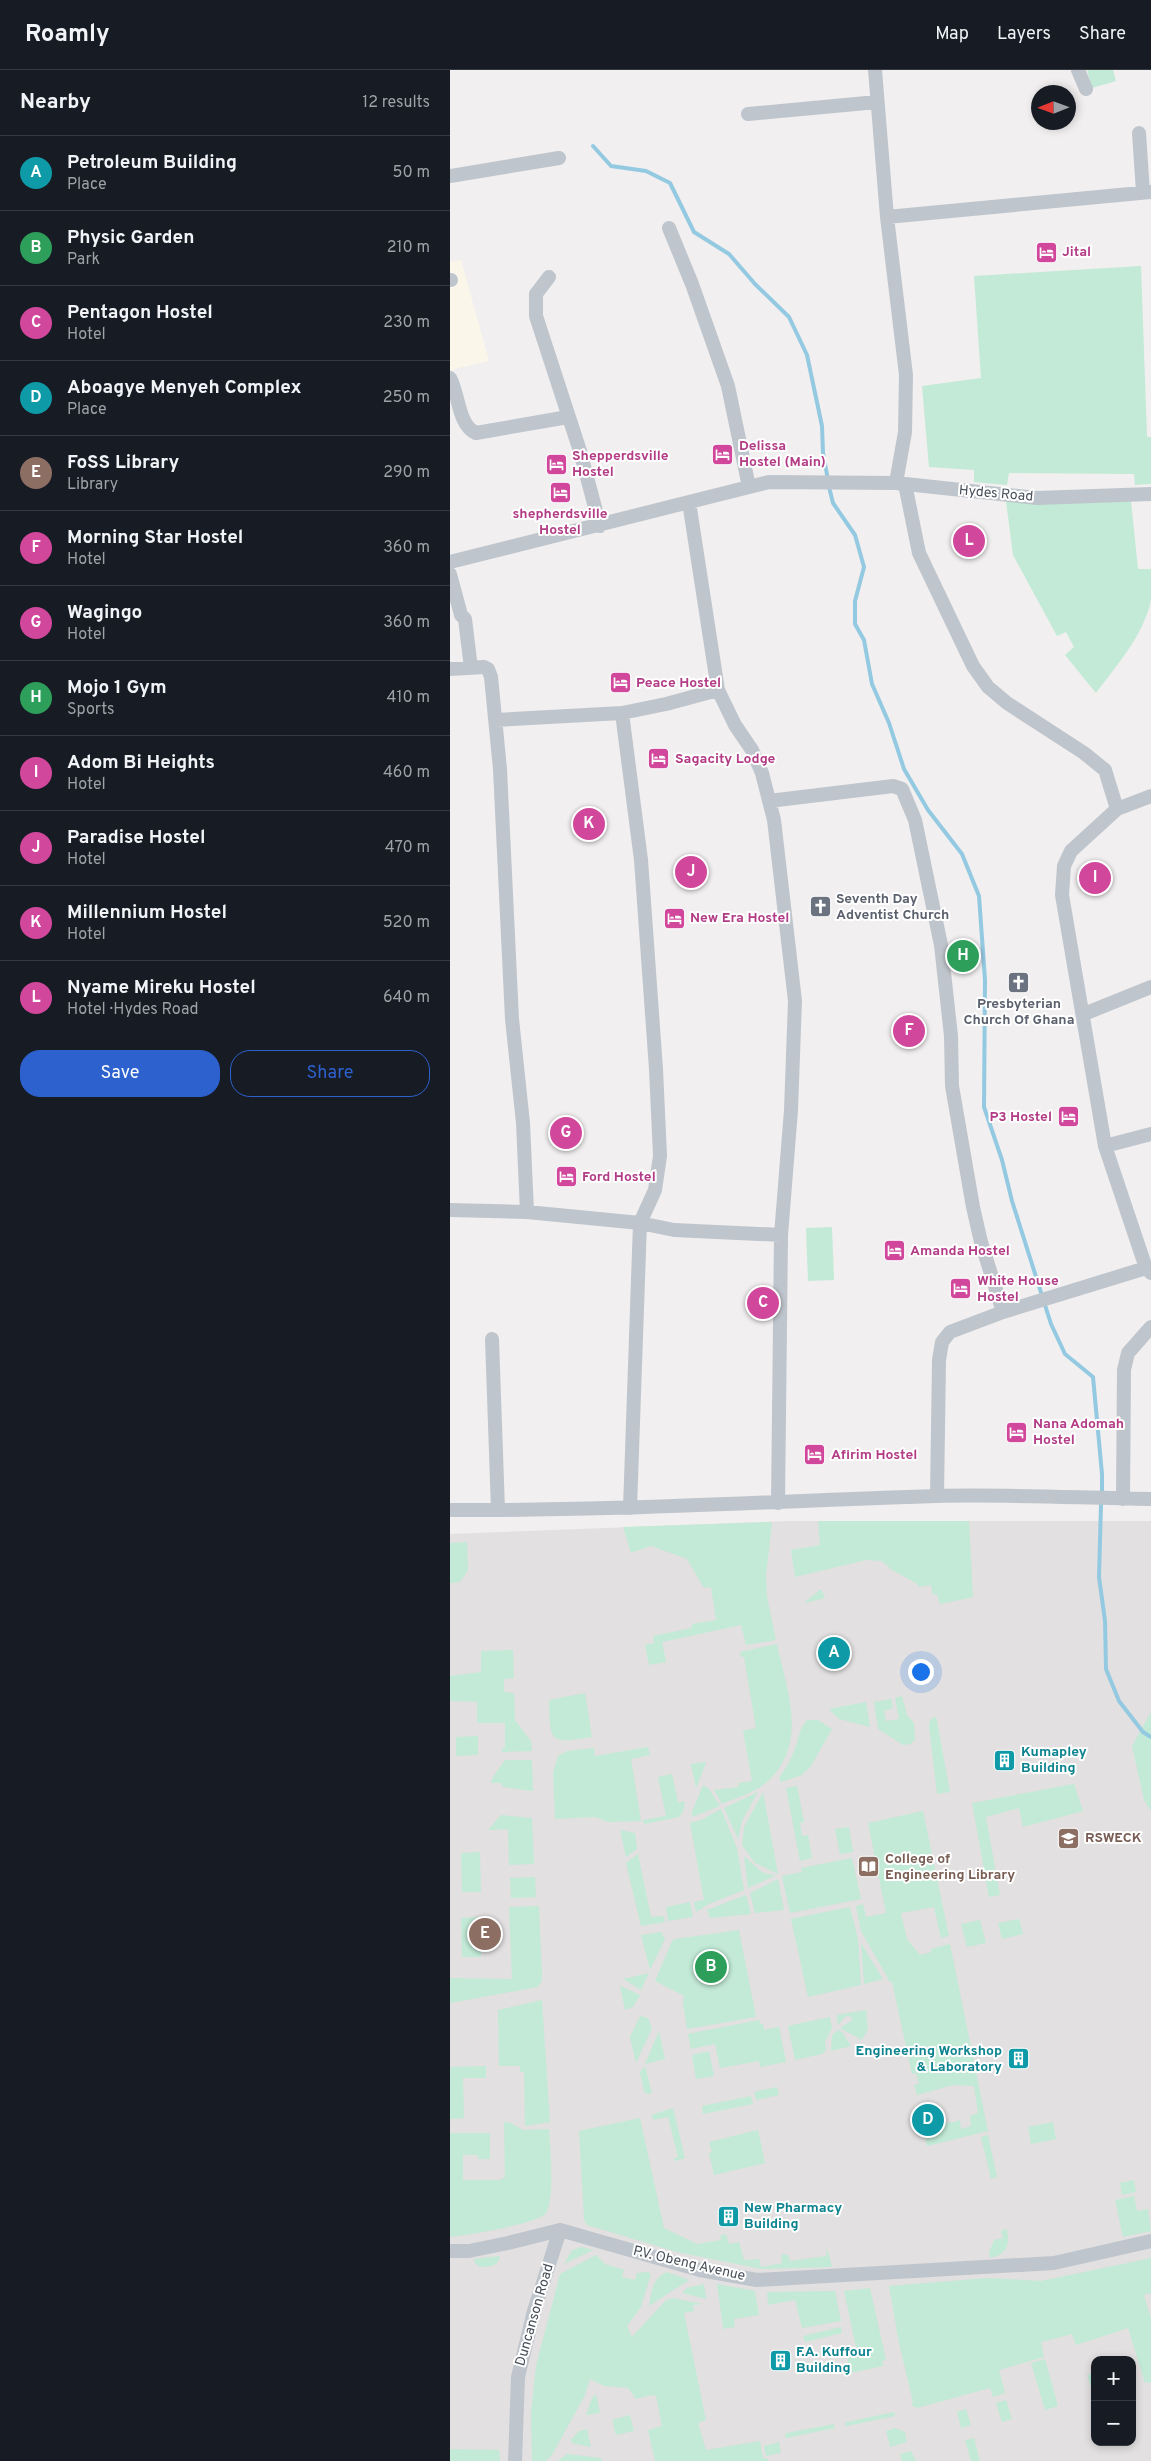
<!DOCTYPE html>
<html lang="en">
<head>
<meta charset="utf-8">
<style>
	:root { --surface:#171b24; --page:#242831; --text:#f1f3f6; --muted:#9ea1a6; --line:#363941; --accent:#2d61cd }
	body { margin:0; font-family:Overpass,sans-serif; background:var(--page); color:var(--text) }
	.controls { position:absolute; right:15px; bottom:15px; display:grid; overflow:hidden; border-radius:10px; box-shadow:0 2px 8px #0003 }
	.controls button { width:45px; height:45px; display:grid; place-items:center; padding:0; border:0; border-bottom:1px solid var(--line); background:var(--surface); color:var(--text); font:25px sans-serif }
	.compass { position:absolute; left:581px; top:15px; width:45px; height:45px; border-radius:50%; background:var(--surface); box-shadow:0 2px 8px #0003; rotate:269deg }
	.you { position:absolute; left:470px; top:1601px; width:18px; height:18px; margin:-12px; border:4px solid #fff; border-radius:50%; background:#1a73e8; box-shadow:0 0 0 8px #1a73e833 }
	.badge { display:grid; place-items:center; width:32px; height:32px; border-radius:50%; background:var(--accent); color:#fff; font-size:16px; font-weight:700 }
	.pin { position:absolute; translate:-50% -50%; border:2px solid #fff; box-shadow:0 1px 5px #0006 }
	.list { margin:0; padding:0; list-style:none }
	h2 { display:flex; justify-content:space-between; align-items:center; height:65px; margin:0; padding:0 20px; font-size:21px }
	h2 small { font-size:16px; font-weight:400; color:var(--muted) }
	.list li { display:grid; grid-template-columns:32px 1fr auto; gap:15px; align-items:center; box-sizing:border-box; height:75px; padding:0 20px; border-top:1px solid var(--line) }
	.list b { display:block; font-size:19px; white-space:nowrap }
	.list p { margin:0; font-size:16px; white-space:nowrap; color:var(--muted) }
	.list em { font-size:16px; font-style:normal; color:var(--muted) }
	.actions { display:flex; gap:10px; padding:15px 20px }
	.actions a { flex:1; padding:11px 0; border:1px solid var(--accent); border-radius:20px; text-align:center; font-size:18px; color:var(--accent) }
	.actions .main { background:var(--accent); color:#fff }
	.map { position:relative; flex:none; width:701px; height:2391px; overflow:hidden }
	header { display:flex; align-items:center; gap:30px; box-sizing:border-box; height:70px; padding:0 25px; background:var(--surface); border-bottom:1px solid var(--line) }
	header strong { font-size:24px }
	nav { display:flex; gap:28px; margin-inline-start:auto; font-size:18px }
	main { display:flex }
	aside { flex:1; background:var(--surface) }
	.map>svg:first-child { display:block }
	.commercial { fill:#faf7ea }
	.education { fill:#e2e0e0; fill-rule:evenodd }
	.green { fill:#c2ead6 }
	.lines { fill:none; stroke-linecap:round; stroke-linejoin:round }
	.stream { stroke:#94c9e2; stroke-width:4 }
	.minor { stroke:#bfc5cc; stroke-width:14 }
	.labels { text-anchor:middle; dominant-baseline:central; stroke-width:4; stroke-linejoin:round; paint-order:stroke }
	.hotel-label { font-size:14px; font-weight:bold; fill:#b23c85; stroke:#fff; text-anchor:start }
	.street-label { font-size:14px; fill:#49505a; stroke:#fff }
	.worship-label { font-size:14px; font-weight:bold; fill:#5b616d; stroke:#fff; text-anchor:start }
	.culture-label { font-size:14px; font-weight:bold; fill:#0d838f; stroke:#fff; text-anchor:start }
	.education-label { font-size:14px; font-weight:bold; fill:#785e54; stroke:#fff; text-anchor:start }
</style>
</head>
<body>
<header>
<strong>Roamly</strong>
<nav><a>Map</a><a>Layers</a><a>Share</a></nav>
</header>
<main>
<aside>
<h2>Nearby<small>12 results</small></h2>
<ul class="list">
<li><span class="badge" style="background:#0f9aa8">A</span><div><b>Petroleum Building</b><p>Place</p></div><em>50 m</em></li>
<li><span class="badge" style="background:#2e9e5b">B</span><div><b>Physic Garden</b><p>Park</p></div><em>210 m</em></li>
<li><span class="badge" style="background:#d1479c">C</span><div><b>Pentagon Hostel</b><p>Hotel</p></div><em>230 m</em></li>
<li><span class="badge" style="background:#0f9aa8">D</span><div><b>Aboagye Menyeh Complex</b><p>Place</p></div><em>250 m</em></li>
<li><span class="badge" style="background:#8d6e63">E</span><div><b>FoSS Library</b><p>Library</p></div><em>290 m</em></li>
<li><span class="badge" style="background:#d1479c">F</span><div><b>Morning Star Hostel</b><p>Hotel</p></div><em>360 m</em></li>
<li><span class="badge" style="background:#d1479c">G</span><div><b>Wagingo</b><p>Hotel</p></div><em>360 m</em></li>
<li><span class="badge" style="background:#2e9e5b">H</span><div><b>Mojo 1 Gym</b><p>Sports</p></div><em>410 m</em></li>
<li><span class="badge" style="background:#d1479c">I</span><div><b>Adom Bi Heights</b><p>Hotel</p></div><em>460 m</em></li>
<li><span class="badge" style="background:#d1479c">J</span><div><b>Paradise Hostel</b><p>Hotel</p></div><em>470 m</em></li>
<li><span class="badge" style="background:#d1479c">K</span><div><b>Millennium Hostel</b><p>Hotel</p></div><em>520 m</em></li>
<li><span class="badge" style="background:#d1479c">L</span><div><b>Nyame Mireku Hostel</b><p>Hotel · Hydes Road</p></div><em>640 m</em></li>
</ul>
<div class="actions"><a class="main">Save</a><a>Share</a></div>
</aside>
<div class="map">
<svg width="701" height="2391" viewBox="0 0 701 2391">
	<rect width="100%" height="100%" fill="#f1efef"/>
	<!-- commercial -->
	<path class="commercial" d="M11 190 39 291 0 300V192Z"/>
	<!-- education -->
	<path class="education" d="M340 1451H701V2391H0V1464ZM645 2290H682V2372H645Z"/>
	<!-- green -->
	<path class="green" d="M637 0H663L666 11 642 18Z
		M691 196 697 367H701V414L685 415 684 404 559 403 557 415 524 412V400L479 397 472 316 531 308 524 206Z
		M556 431H681L688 499H701C701 509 701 520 701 530 694 565 666 596 646 623L615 585 624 577 616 562 607 566 563 485Z
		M382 1157 384 1210 358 1211 356 1158Z
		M368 1451H519L523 1527 490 1534 487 1524 483 1525 481 1515 469 1517 466 1513 442 1500 432 1491 416 1490 345 1507 341 1480 370 1475Z
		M322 1452 316 1506 317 1527 326 1570 296 1575 291 1555 212 1572 216 1592 199 1595 195 1575 204 1573 203 1566 242 1558V1554L266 1550 261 1517 254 1518 237 1489 201 1476 181 1483 173 1457Z
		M17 1472 18 1500 10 1512 0 1513V1473Z
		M371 1519 375 1528 354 1533Z
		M327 1574C337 1622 359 1674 317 1712 306 1722 286 1728 272 1734L264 1720 289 1717 288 1713 302 1711 293 1661 306 1658 294 1587H291L290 1582Z
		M63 1580 64 1608 54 1609V1622L64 1623 65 1650 81 1671 82 1681 52 1682V1678H55V1653H27V1632L0 1631V1606L31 1602V1581Z
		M135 1623 142 1667C99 1674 100 1673 99 1630Z
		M452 1626 457 1645 464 1653 465 1669 461 1674 453 1675 428 1659 424 1632 441 1629 443 1638 434 1641 436 1651 449 1649 445 1628Z
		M416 1632 420 1657 389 1649 379 1639Z
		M701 1642V1741L694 1730 682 1676Z
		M486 1646 500 1722 487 1724 479 1656 480 1650Z
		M357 1650H368L382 1659 361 1696 352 1705 331 1712 329 1708C335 1699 341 1690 345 1679 349 1668 349 1659 357 1650Z
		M28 1666V1685L6 1686V1667Z
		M198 1677 200 1685 181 1689 191 1751 158 1752 145 1747 105 1749 103 1702 108 1686 117 1681 144 1678 145 1686Z
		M55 1690H82L83 1721 53 1717 51 1713H41L43 1707Z
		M256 1692V1693L246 1718 241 1694Z
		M222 1704 228 1732H235L233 1741 229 1747 194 1754 193 1750 216 1746 208 1707Z
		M624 1714 633 1741 573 1757 569 1738 536 1747 550 1825 539 1827 522 1733Z
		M253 1715 259 1719 270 1736 242 1747V1742Z
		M347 1716 354 1752 350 1753 352 1766 358 1765 362 1788 350 1791 336 1718Z
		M308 1722 292 1751 288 1769 274 1738Z
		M313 1722 328 1804 305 1793 292 1775 294 1757Z
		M271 1739 287 1778 294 1820 259 1834 246 1842 244 1832 254 1830 240 1753 251 1750Z
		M473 1741 499 1866 491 1868 484 1837 451 1843 457 1869 470 1885 481 1882V1879L500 1874 538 2061 477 2076 472 2054 505 2052 510 2050 511 2059 521 2056 520 2046 528 2043 524 2016 503 2015 467 2025 464 2015 469 2014 466 2003 462 2004 442 1912H440L411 1861 406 1836 413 1834 416 1847 436 1843 418 1753Z
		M51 1745 82 1748 84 1794 59 1795 58 1759 38 1760Z
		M399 1757 403 1782 390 1784 385 1759Z
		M170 1760 185 1763 187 1779 176 1787Z
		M30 1782 31 1822H12L11 1783Z
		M188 1784 201 1847 214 1846 215 1852 191 1856 176 1793Z
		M294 1786 312 1802 325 1806 298 1818Z
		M402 1788 411 1829 340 1843 332 1806 352 1802 351 1798Z
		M85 1807 86 1827 61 1828 60 1808Z
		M328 1809 334 1840 305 1843 300 1823Z
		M296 1825 301 1844 260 1848 257 1840Z
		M240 1832 243 1847 218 1851 216 1837Z
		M89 1836 92 1904V1911L88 1917 0 1933V1908L62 1909 59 1837Z
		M400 1837 408 1869 411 1915 358 1927 341 1849Z
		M30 1847 31 1887H12L11 1848Z
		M569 1849 573 1864 552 1869 548 1853Z
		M530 1850 536 1873 517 1877 511 1854Z
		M289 1860 306 1947 237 1959 233 1933 234 1926 205 1911 222 1871 225 1869Z
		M211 1862 215 1869 200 1900 191 1865Z
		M411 1873 433 1909 414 1914Z
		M199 1903 191 1920 173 1909Z
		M170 1916 190 1925 183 1937 175 1940Z
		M92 1930 100 2052 75 2056 74 2002H70V1996H49L48 1940Z
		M416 1940 418 1959 412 1970 390 1958 401 1951 402 1947 396 1946 389 1954 387 1953V1945Z
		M190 1946 198 1948 202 1958 186 1993 180 1967Z
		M380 1947 382 1958 375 1972 376 1980 372 1984 345 1990 338 1956Z
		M309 1950 310 1954H313L314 1960 329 1957 336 1992 310 1997 309 1991 270 1998 265 1974 241 1979 238 1964Z
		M388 1960 392 1962 401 1976 381 1981 382 1965Z
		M209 1961 215 1989 195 1994Z
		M259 1981 264 2006 246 2009 242 1985Z
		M36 1996V2008H13L14 2048 0 2049V1997Z
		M195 1996 202 2023 198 2024 194 2022 190 2002Z
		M327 2017 329 2025 306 2030 304 2022Z
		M301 2026 303 2034 253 2044 252 2036Z
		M223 2038 235 2088 226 2091 223 2089 228 2087 218 2047 204 2050 201 2045Z
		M190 2048 214 2158 247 2174 271 2170 270 2166 276 2164 279 2174 289 2172 294 2190 309 2189 311 2197 332 2193 331 2186 333 2184 338 2185 340 2191 376 2186 377 2178 382 2197 312 2199 227 2182 137 2155 134 2149 129 2061Z
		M54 2052 61 2053 73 2060 99 2059C100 2076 105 2129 96 2143 88 2154 16 2165 0 2167V2063H40V2089H28V2085H13V2110H50L55 2107Z
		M603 2052 606 2069 581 2074 578 2057Z
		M308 2060 315 2093 264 2105 259 2083 262 2082 259 2072Z
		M538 2065 547 2107 541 2109 531 2067Z
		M684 2110 686 2122 672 2125 670 2113Z
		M684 2126 687 2141 698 2139 701 2161 673 2167 665 2130Z
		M557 2159C560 2175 557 2185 540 2188L539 2183 544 2170 553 2168 551 2161Z
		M132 2177 143 2180 114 2194 122 2180Z
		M146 2185 155 2194 174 2200 172 2207 185 2210 187 2203 198 2202 201 2204 191 2237 177 2256 182 2267 215 2231 222 2228 252 2234 243 2235 244 2241 234 2243 256 2350 248 2353 256 2380 310 2371 313 2388 318 2389V2391H205L198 2360 212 2356 206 2326 201 2325 186 2329 178 2318 154 2316 140 2309 135 2325 102 2385 96 2391H82L81 2343 86 2296 110 2204Z
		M50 2186C48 2197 39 2197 30 2197L24 2192V2189Z
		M701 2188V2223L694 2225 701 2249V2312L695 2313 678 2258 626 2275 622 2264 591 2272 594 2287 549 2300 555 2323 543 2327 540 2318 467 2338 461 2335 463 2332 449 2273 439 2216 537 2208 591 2211Z
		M217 2202 239 2210 199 2236C201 2223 203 2207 217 2202Z
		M254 2214 256 2229 232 2223 237 2218Z
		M267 2214 305 2221 309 2245 284 2249 285 2257 273 2259Z
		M420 2218 436 2290 432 2291 433 2296 400 2303 396 2280 406 2277 394 2221Z
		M385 2221 391 2251 352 2258 345 2230 318 2235 317 2222Z
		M391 2257 392 2263 355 2272 353 2266Z
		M595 2289 608 2336 595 2340 581 2293Z
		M645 2303V2327H644L637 2305Z
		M146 2324 150 2343 136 2345 142 2328Z
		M556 2330 562 2349 552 2352 546 2333Z
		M516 2339 521 2355 511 2358 507 2342Z
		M444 2342 445 2346 397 2356 394 2354 397 2352Z
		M180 2345 184 2361 166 2365 162 2350Z
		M384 2354 385 2358 336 2368 335 2366 336 2363Z
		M445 2358 455 2362 457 2372 440 2377 436 2361Z
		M137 2359 141 2377 122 2373 121 2370 129 2361Z
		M524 2368 530 2391H521L515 2370Z
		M329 2372 331 2383 316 2386 314 2376Z
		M0 2379 49 2380 50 2391H0Z
		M461 2381 466 2391H452L450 2384Z
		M117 2384 151 2388 152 2391H108Z"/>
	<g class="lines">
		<!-- stream -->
		<path class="stream" d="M143 76 161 96 196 101 220 113 244 162 279 184 305 214 339 247 357 285 372 356 373 383 378 410
			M379 417 383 433 405 465 414 497 405 531V554L414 570 422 614 439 653 454 699 478 740 512 784 529 826 535 910 534 1037 552 1090 562 1131 601 1254 615 1284 643 1307 652 1404V1421
			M651 1435 649 1507 655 1551 656 1599 669 1631 693 1662 701 1667"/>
		<!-- minor -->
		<path class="minor" d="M425 0 437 147 456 305 455 362 446 413
			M628 0 636 19
			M298 44 427 32
			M689 63 693 122
			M0 106 109 88
			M437 147 701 122
			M219 158 242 214 278 316 299 417
			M99 207 86 224V246L130 381 150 456
			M0 210H1
			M0 308C9 324 8 355 26 363L118 347
			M455 414 469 483 523 596 538 617 557 633 634 683 655 700 667 739
			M239 432 268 620 285 655 302 680 312 703 324 750 345 931 341 1040 331 1165 328 1433
			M0 492 319 412 446 413 587 428 701 424
			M0 504 11 545 15 549 21 598
			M0 599 34 597 38 599 41 607 50 699 62 949 73 1053 77 1142
			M172 643 191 790 206 999 210 1086 205 1120 190 1153 224 1160 331 1165
			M46 650 172 643 216 634 268 620
			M701 726 667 739 621 781 614 796 612 825 655 1076 696 1198 701 1203
			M319 731 443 716 452 719 465 750 491 875 501 966 502 1016 523 1137 531 1172 553 1242
			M634 944 701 917
			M655 1076 701 1064
			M0 1140 77 1142 190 1153 180 1438
			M42 1269 48 1440
			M487 1426 489 1290 492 1272 500 1262 553 1242 696 1198
			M673 1429 674 1300 678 1283 701 1257
			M0 1440C162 1441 324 1431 486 1426 558 1424 629 1428 701 1429
			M0 2181H19L58 2173 110 2160 250 2200 307 2210 604 2193 701 2171
			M65 2391 68 2307 84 2241 110 2160"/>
	</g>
	<!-- icons -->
	<defs>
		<symbol id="hotel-square" viewBox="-11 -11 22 22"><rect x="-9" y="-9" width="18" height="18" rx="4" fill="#d1479c" stroke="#fff"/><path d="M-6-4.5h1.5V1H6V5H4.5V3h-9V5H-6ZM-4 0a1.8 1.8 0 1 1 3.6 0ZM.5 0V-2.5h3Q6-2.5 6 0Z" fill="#fff"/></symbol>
		<symbol id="church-square" viewBox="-11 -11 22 22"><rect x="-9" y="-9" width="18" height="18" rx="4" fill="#6b7280" stroke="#fff"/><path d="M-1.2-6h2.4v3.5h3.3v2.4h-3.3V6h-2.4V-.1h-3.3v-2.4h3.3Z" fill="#fff"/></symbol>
		<symbol id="building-square" viewBox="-11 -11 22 22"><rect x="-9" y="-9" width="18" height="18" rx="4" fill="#0f9aa8" stroke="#fff"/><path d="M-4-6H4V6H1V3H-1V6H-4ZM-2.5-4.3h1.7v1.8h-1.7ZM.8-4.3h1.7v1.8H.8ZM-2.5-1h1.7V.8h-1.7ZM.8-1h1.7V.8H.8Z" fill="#fff"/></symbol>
		<symbol id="school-square" viewBox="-11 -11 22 22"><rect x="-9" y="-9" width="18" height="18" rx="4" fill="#8d6e63" stroke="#fff"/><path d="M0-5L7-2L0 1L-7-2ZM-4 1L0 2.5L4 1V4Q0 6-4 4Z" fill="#fff"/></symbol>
		<symbol id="library-square" viewBox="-11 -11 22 22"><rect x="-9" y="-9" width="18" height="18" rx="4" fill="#8d6e63" stroke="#fff"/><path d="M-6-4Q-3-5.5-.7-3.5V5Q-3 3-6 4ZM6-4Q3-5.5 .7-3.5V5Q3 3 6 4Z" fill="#fff"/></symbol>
	</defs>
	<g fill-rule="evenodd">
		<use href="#hotel-square" x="584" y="170" width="25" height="25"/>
		<use href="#hotel-square" x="260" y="372" width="25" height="25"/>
		<use href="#hotel-square" x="94" y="382" width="25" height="25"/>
		<use href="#hotel-square" x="98" y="410" width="25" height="25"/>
		<use href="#hotel-square" x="158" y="600" width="25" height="25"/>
		<use href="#hotel-square" x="196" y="676" width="25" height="25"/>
		<use href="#church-square" x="358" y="824" width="25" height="25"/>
		<use href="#hotel-square" x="212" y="836" width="25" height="25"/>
		<use href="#church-square" x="556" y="900" width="25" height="25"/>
		<use href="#hotel-square" x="606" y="1034" width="25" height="25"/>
		<use href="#hotel-square" x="104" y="1094" width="25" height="25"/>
		<use href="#hotel-square" x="432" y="1168" width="25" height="25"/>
		<use href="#hotel-square" x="498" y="1206" width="25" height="25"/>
		<use href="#hotel-square" x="554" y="1350" width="25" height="25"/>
		<use href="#hotel-square" x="352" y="1372" width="25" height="25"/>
		<use href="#building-square" x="542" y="1678" width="25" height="25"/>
		<use href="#school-square" x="606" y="1756" width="25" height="25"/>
		<use href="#library-square" x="406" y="1784" width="25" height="25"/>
		<use href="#building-square" x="556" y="1976" width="25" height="25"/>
		<use href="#building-square" x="266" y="2134" width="25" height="25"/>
		<use href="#building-square" x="318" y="2278" width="25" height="25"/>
	</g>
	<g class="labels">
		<!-- hotel labels -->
		<g class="hotel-label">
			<text x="612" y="182">Jital</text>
			<text x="289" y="376">Delissa<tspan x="289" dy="16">Hostel (Main)</tspan></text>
			<text x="122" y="386">Shepperdsville<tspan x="122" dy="16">Hostel</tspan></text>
			<text x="110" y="444" text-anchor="middle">shepherdsville<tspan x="110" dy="16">Hostel</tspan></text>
			<text x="186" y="613">Peace Hostel</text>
			<text x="225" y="689">Sagacity Lodge</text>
			<text x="240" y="848">New Era Hostel</text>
			<text x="602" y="1047" text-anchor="end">P3 Hostel</text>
			<text x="132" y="1107">Ford Hostel</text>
			<text x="460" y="1181">Amanda Hostel</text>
			<text x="527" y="1211">White House<tspan x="527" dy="16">Hostel</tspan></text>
			<text x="583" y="1354">Nana Adomah<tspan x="583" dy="16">Hostel</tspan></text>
			<text x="381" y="1385">Afirim Hostel</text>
		</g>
		<!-- street labels -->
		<g class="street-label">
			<text transform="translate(546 424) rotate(5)">Hydes Road</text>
			<text transform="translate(239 2194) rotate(13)">P.V. Obeng Avenue</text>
			<text transform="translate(85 2245) rotate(-74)">Duncanson Road</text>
		</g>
		<!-- worship labels -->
		<g class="worship-label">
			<text x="386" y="829">Seventh Day<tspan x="386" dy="16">Adventist Church</tspan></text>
			<text x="569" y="934" text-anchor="middle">Presbyterian<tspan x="569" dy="16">Church Of Ghana</tspan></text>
		</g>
		<!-- culture labels -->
		<g class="culture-label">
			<text x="571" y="1682">Kumapley<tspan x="571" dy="16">Building</tspan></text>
			<text x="552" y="1981" text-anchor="end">Engineering Workshop<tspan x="552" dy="16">&amp; Laboratory</tspan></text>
			<text x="294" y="2138">New Pharmacy<tspan x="294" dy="16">Building</tspan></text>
			<text x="346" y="2282">F.A. Kuffour<tspan x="346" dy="16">Building</tspan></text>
		</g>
		<!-- education labels -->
		<g class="education-label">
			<text x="635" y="1768">RSWECK</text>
			<text x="435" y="1789">College of<tspan x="435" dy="16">Engineering Library</tspan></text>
		</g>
	</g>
</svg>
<div class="controls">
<button>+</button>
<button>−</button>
</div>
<svg class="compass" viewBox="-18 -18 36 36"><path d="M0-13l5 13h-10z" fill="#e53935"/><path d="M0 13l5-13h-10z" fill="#9ea1a6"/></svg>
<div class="you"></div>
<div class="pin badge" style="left:384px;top:1583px;background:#0f9aa8">A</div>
<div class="pin badge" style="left:261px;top:1897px;background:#2e9e5b">B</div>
<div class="pin badge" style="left:313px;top:1233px;background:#d1479c">C</div>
<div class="pin badge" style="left:478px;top:2050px;background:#0f9aa8">D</div>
<div class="pin badge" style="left:35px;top:1864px;background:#8d6e63">E</div>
<div class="pin badge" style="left:459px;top:961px;background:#d1479c">F</div>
<div class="pin badge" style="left:116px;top:1063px;background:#d1479c">G</div>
<div class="pin badge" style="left:513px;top:886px;background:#2e9e5b">H</div>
<div class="pin badge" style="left:645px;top:808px;background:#d1479c">I</div>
<div class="pin badge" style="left:241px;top:802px;background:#d1479c">J</div>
<div class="pin badge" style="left:139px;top:754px;background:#d1479c">K</div>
<div class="pin badge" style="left:519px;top:471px;background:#d1479c">L</div>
</div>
</main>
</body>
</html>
